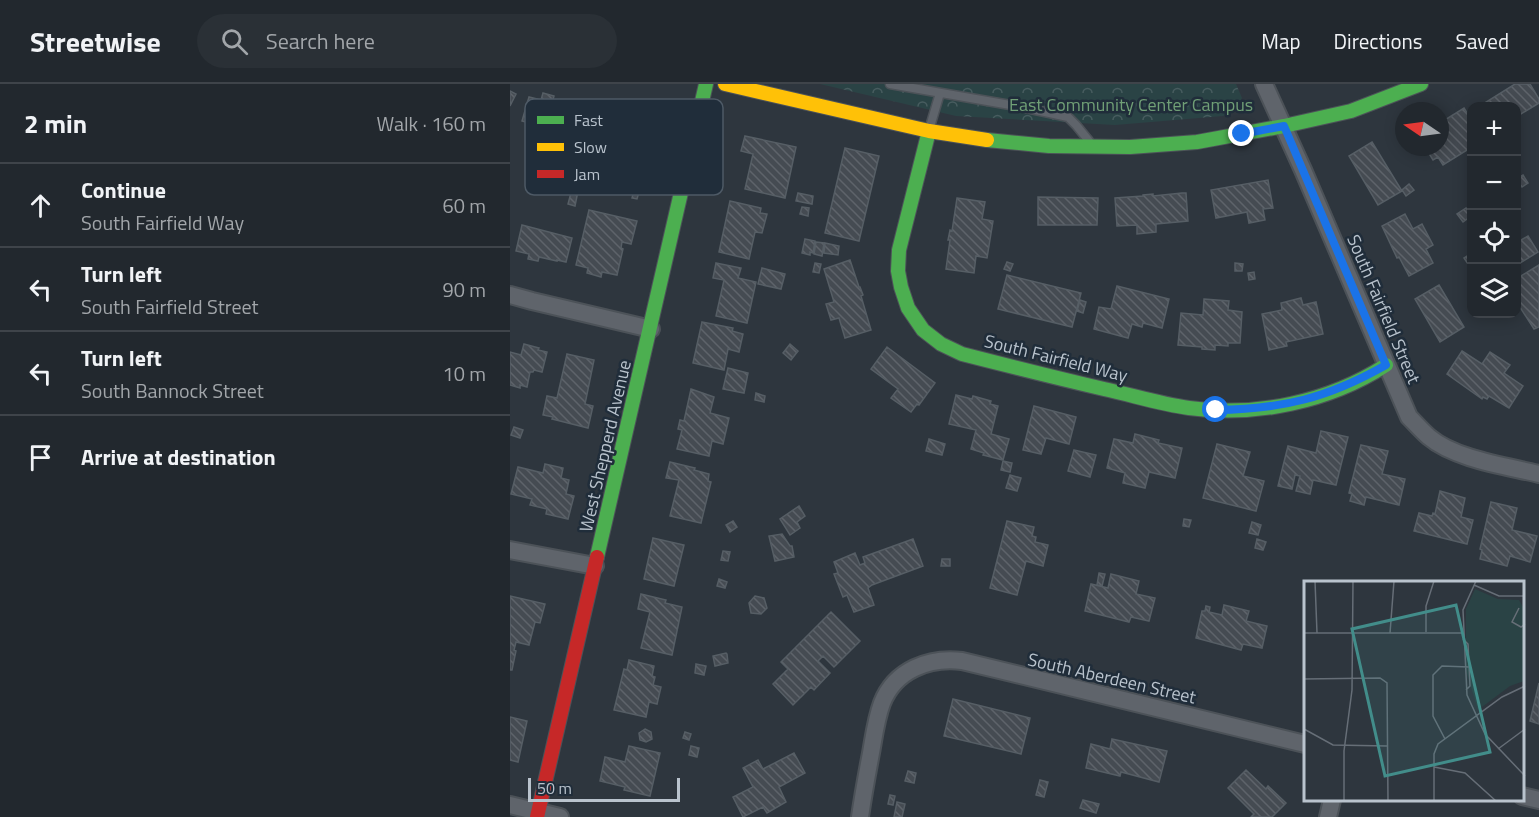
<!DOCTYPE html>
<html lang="en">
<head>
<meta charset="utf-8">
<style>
	:root { --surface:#22282e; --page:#2a3036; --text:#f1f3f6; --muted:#a2a6aa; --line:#3f444a }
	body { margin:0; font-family:"Titillium Web",sans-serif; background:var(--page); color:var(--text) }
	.controls { position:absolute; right:18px; top:18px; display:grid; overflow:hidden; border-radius:12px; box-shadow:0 3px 15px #0003 }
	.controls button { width:54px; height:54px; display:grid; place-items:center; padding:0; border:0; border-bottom:2px solid var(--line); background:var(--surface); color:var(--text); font:30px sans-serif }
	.compass { position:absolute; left:885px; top:18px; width:54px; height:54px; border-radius:50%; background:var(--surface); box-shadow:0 3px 15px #0003; rotate:283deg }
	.scale { position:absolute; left:18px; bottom:15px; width:152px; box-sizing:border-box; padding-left:6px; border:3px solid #b9c3cd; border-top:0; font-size:16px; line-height:21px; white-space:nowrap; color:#b9c3cd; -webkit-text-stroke:4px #202d3a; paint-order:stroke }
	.stop { position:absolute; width:18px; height:18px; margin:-14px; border:4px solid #1a73e8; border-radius:50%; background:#fff }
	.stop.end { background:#1a73e8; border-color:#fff; box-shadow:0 2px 6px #0008 }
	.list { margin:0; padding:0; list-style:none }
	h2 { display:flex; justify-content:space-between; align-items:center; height:78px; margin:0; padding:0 24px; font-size:26px }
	h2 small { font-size:20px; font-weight:400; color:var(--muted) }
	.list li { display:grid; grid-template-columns:39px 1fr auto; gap:18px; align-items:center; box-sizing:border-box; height:84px; padding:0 24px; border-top:2px solid var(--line) }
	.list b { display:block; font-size:22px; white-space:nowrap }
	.list p { margin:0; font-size:20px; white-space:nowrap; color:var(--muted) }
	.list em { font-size:20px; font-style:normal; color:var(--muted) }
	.icon { flex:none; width:33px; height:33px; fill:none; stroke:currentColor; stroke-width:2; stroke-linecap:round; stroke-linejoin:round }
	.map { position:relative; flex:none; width:1029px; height:733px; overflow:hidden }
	header { display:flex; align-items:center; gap:36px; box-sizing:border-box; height:84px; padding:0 30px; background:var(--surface); border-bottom:2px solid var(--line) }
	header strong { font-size:28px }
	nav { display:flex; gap:33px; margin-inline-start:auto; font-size:21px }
	.search { width:420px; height:54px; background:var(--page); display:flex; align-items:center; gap:15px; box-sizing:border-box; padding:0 21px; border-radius:33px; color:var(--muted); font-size:22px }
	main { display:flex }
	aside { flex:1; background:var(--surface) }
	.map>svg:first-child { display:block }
	.park { fill:url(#park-crowns) }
	.building { fill:url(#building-back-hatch); stroke:#565e65; stroke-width:1.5 }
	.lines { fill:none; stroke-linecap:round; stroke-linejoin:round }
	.lane-casing { stroke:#4c5258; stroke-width:11 }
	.street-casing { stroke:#4c5258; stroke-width:20 }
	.fast-casing { stroke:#4c5258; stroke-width:16 }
	.slow-casing { stroke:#4c5258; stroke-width:16 }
	.jam-casing { stroke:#4c5258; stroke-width:16 }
	.lane { stroke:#5f646b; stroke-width:8 }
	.street { stroke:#5f646b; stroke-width:16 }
	.fast { stroke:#4caf50; stroke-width:14 }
	.slow { stroke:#ffc107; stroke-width:14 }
	.jam { stroke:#c62828; stroke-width:14 }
	.route { stroke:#1a73e8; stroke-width:8 }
	.labels { text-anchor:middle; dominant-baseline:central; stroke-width:5; stroke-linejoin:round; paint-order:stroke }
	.park-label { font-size:18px; fill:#709f76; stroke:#202d3a }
	.street-label { font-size:18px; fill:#b9c3cd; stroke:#202d3a }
	.inset-road { fill:none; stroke:#666e77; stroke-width:1.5 }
	.view { fill:#428d8a; fill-opacity:0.15; stroke:#428d8a; stroke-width:3 }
	.inset-edge { fill:none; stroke:#b9c3cd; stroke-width:3 }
	.key { fill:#202d3a; stroke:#4e5a66; stroke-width:1.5 }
	.key-label { font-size:16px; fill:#b9c3cd }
</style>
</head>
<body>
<header>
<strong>Streetwise</strong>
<div class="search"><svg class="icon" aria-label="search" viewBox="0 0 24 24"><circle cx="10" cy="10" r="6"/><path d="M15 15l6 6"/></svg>Search here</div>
<nav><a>Map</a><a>Directions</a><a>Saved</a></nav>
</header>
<main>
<aside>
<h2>2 min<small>Walk · 160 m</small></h2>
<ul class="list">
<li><svg class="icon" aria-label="ahead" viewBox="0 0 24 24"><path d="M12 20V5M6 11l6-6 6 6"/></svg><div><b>Continue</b><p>South Fairfield Way</p></div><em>60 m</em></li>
<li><svg class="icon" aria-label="left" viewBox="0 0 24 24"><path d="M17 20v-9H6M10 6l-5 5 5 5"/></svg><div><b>Turn left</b><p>South Fairfield Street</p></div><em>90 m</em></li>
<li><svg class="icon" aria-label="left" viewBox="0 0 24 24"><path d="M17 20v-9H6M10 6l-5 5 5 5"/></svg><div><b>Turn left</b><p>South Bannock Street</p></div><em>10 m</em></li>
<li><svg class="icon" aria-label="arrive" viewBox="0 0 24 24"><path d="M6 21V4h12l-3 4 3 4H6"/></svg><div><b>Arrive at destination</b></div></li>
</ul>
</aside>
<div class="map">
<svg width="1029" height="733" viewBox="0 0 1029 733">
	<defs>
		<pattern id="park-crowns" width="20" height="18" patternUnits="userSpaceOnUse" patternTransform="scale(1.5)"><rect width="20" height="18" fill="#2a4345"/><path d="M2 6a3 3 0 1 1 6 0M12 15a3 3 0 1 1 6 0" fill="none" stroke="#475c5f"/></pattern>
		<pattern id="building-back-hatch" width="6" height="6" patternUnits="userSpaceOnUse" patternTransform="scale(1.5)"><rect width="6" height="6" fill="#454b52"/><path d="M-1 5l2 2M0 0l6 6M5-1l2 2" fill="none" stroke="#5e636a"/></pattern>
	</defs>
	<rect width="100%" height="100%" fill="#2e363e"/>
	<!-- park -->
	<path class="park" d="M310 0H726L732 14 725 27 713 32 605 41 446 32Z"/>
	<!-- building -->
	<path class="building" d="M1005 0H1020L1029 15V19L1006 33V22H974L973 20Z
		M0 7 6 10 0 22Z
		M33 9 44 12 42 19 56 23 58 16 76 21 68 52 43 45 41 51 32 48 34 43 12 37 19 13 31 16Z
		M954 24 962 37V52L958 55 962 63 933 81 928 73 923 76 915 63H930V39Z
		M235 52 286 63 275 114 235 105 243 70 231 67Z
		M862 58 892 107 868 121 839 72Z
		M335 64 369 72 349 157 315 149Z
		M1013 91 1018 99 1012 103 1006 95Z
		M758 96 763 124 753 125 755 136 739 139 737 128 706 134 701 106Z
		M899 100 904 106 896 112 892 106Z
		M62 105 68 107 65 122 58 120Z
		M124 107 129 108 127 115 122 114Z
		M288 109 303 112 302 120 286 117Z
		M672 109H676L678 137 646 140V148L627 150V141L607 142 605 114 633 112V111L643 110V112Z
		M528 113 588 114 587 141H528Z
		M447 114 475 118 472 135 483 137 477 174 466 172 464 189 436 185 440 156H438L440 146 442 147Z
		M220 117 251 124 250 129 257 130 252 149 245 148 239 175 209 168Z
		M292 123 299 124 298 132 290 130Z
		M956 124 961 132 953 138 947 130Z
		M79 126 127 137 121 160 112 158 111 164 113 165 107 191 92 188 91 193 77 189 78 184 66 181Z
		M895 130 903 145 912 140 923 161 916 165 923 179 899 192 889 173 887 174 872 142Z
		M12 141 62 154 56 178 47 176V177L29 173 28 177 18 175 19 170 6 167Z
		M1018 152 1028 168 1007 181 1006 159Z
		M295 155 305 157 303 169 300 168V171L292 169Z
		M306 158 314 159 312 172 304 170Z
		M315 159 329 162 328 171 314 169Z
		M962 169V182L960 183 954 174Z
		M340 176 349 203H350L353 211 351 212 361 246 335 254 329 234 321 236 316 220 324 218 314 185Z
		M497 178 503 180 500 187 494 185Z
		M206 179 231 184 228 194 246 198 237 239 206 232 214 196 203 194Z
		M305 179 311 180 309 189 303 188Z
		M725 179 733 180 732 187H725Z
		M1029 181V243L1024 245 1006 217V195Z
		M252 184 275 190 271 205 248 200Z
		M744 188 745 195 739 196 738 189Z
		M497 191 571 209 562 243 488 225Z
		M929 201 954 243 930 258 905 215Z
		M607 202 659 215 652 244 633 239 632 243 622 240 618 254 584 245 589 223 601 225Z
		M791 214 793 221 806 218 813 250 776 258 777 262 759 266 752 230 772 226 771 219Z
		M694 215 719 217 718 226 732 228 730 259H718V262L705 261V266L692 265V263L668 261 671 229 693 231Z
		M570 216 576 218 573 229 567 227Z
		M192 238 223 244 222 247 233 250 229 268 218 265 214 286 183 279Z
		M14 260 29 264 28 266 37 268 32 288 24 286 23 288H20L17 303 10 301V304L0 301V268L11 271Z
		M280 260 288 267 281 276 273 269Z
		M377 263 425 299 409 321 407 320 401 328 381 314 388 305 361 285Z
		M952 267 972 280 980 268 1000 281 994 289 1013 302 999 324 979 312 977 315 973 313 972 315 937 290Z
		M57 270 84 276 75 320 83 322 78 344 42 335 43 333 33 331 37 312 47 314Z
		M218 284 238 289 234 309 213 305Z
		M181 305 204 313 200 329 219 334 213 360 202 357 199 372 167 365 172 346 168 345 170 336 174 337Z
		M246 309 255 312 254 318 245 316Z
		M446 311 462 315 463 312 481 317 480 320 488 322 481 350 499 355 493 376 473 371 474 369 461 365 466 346 439 340Z
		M524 322 566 333 559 360 536 354 531 370 513 366Z
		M4 343 13 346 10 354 1 351Z
		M811 347 838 353 826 401 803 396 800 410 786 407 790 392 785 391 782 405 768 402 778 362 806 369Z
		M625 350 649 356 648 359 672 364 665 394 639 388 635 404 613 399 615 389 597 384 604 355 623 359Z
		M419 355 435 360 432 371 416 367Z
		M707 360 740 368 733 392 754 397 746 427 693 414Z
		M851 361 878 367 872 390 895 395 889 421 856 413 854 421 840 417 842 410 839 409Z
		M564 366 586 371 580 393 558 387Z
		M493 377 502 379 500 388 491 386Z
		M160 378 185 384 184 386 199 390 198 397 201 398 191 439 160 432 169 396 156 394Z
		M35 380 53 384 51 394 59 396 56 410 64 412 58 435 36 430 37 425 20 421 22 415 1 410 8 383 33 389Z
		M500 391 511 394 507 407 496 404Z
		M930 407 955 414 951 433 963 436 957 460 904 447 909 429 922 432 923 429 925 430Z
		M981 418 1007 424 1002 446 1027 452 1020 478 1000 472 997 482 970 475 972 466 970 465Z
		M289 422 295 432 287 438 290 444 280 451 270 435Z
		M674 435 681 436 679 443 673 442Z
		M223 437 227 443 220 448 216 441Z
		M497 437 524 443 522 452 526 453 525 458 538 461 533 482 516 477 507 511 480 504Z
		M742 438 751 441 748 451 739 449Z
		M272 450 280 462H282L284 473 265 477 259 452Z
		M143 454 174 461 164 502 134 495Z
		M403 455 413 482 362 501 358 504 364 521 344 528 337 511 333 513 324 490 328 489 324 478 345 469 350 481 355 479 353 473Z
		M747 455 756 458 753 466 745 464Z
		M213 467 220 468 218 477 211 476Z
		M432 475H440V482H431Z
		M589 489 595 490 592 502 587 501Z
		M601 490 629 497 626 510 645 514 639 537 621 533 619 538 575 527 581 500 598 504Z
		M209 495 217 498 215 504 207 502Z
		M131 510 156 516 155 519 172 523 162 571 131 564 140 528 128 525Z
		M0 512 35 520 30 539 25 538 19 561 6 558 4 566 6 567 2 586H0Z
		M245 512 254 514 257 524 251 530 241 529 239 519Z
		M714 521 739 527 736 537 757 542 752 564 733 560 731 566 686 554 692 527H695L696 522 700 523 699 528 712 531Z
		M321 528 350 557 324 583 313 572 308 577 320 589 304 606 301 603 283 621 263 600 278 585 271 578Z
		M216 569 217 570 218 579 205 582 203 572Z
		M119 576 144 582 142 592 145 593 143 601 151 603 147 620 139 618 136 633 104 626 114 585 117 586Z
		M186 580 196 582 194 591 185 589Z
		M1029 599V640L1020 637Z
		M443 615 520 634 511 670 434 652Z
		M0 633 17 637 8 678 0 676Z
		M135 645 141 648 142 655 136 658 130 656 129 649Z
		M175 648 181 650 179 656 173 654Z
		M602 655 657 667 649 698 611 688 610 692 576 684 581 660 600 665Z
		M119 662 150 669 140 712 114 706 115 703 90 697 95 673 115 678Z
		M181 662 189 664 187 673 179 671Z
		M284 669 295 689 269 703 276 718 257 729 253 723 233 733 223 713 243 703 233 684 248 676 253 685Z
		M736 686 756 705 758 702 776 719 762 733H741L744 730 718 704Z
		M398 687 406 689 404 699 395 697Z
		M530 696 538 698 534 713 526 711Z
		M380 711 385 712 383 721 378 720Z
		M573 716 589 720 586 729 570 724Z
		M387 718 395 720 392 733H384Z"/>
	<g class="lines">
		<defs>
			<path id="lane" d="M380 0 506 22 558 33 566 41 579 57
				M419 46 430 9"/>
			<path id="street" d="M754 0 793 86 899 333C906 340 912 347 919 353 945 375 996 382 1029 390
				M0 211 22 217 141 245
				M0 466 85 482
				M1012 712 1029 716
				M0 721 50 733
				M350 733C353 712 357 690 361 669 364 652 366 635 372 619 385 586 419 573 452 577L795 660
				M818 733 822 716"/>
			<path id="fast" d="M419 47 389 166 388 187 391 203 398 224 413 246 431 260 452 270C499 282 547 294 594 305 622 311 650 320 679 324 746 333 819 318 876 281
				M477 56 539 62 620 63 687 58 774 42 841 27 911 0
				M87 473 196 0"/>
			<path id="slow" d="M215 0 419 47 477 56"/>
			<path id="jam" d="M27 733 87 473"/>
		</defs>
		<!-- lane casing -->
		<use href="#lane" class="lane-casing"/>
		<!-- street casing -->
		<use href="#street" class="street-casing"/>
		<!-- fast casing -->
		<use href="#fast" class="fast-casing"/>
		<!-- slow casing -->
		<use href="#slow" class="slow-casing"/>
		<!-- jam casing -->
		<use href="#jam" class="jam-casing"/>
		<!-- lane -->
		<use href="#lane" class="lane"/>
		<!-- street -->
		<use href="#street" class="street"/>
		<!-- fast -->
		<use href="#fast" class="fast"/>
		<!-- slow -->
		<use href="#slow" class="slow"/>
		<!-- jam -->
		<use href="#jam" class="jam"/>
	</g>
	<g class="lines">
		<!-- route -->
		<path class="route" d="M706 326C773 325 818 314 876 281L774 42 732 50"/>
	</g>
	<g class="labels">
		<!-- park labels -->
		<g class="park-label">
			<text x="621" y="20">East Community Center Campus</text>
		</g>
		<!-- street labels -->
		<g class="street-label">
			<text transform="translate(874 225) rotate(67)">South Fairfield Street</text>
			<text transform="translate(546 274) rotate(14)">South Fairfield Way</text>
			<text transform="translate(95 362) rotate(-77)">West Shepperd Avenue</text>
			<text transform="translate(602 594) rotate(13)">South Aberdeen Street</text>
		</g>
	</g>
	<!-- overview -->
	<g transform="translate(794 497)">
		<rect width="220" height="220" fill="#2e363e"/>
		<path d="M171 8 194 18 215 19 220 28V100L206 105 174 129 162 89V28Z" fill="#2a4345"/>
		<path class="inset-road" d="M11 0 13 52M172 0 159 29 163 114 181 153 221 195M170 4 195 15H221M215 27 208 41 217 46 221 43M122 51V25L130 0M0 52H159M86 52 90 0M159 58 164 63 166 105 162 109M0 98 76 97 83 102 84 220M0 148 29 164 84 165M141 158 129 135V94L138 85 165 86M194 168 221 148M130 186 161 192 192 220M40 220V170L48 109 49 0M130 220V173L134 163 198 116 221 105"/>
		<path class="view" d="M152 24 186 171 81 195 48 48Z"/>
		<rect width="220" height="220" class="inset-edge"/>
	</g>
	<!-- legend -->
	<rect x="15" y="15" width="198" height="96" rx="9" class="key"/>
	<rect x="27" y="32" width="27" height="8" fill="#4caf50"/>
	<rect x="27" y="59" width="27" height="8" fill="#ffc107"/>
	<rect x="27" y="86" width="27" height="8" fill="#c62828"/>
	<g class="key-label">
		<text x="64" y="42">Fast</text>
		<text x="64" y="69">Slow</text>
		<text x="64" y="96">Jam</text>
	</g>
</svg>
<div class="controls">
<button>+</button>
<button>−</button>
<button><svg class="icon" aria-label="locate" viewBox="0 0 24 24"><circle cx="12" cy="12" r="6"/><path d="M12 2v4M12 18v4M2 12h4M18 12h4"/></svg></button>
<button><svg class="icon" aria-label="layers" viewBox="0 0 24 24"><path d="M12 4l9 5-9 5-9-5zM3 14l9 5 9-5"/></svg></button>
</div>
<svg class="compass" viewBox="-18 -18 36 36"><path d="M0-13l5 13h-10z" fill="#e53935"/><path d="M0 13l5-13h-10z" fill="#a2a6aa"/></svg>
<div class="scale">50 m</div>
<div class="stop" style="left:706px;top:326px"></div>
<div class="stop end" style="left:732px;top:50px"></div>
</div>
</main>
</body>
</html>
